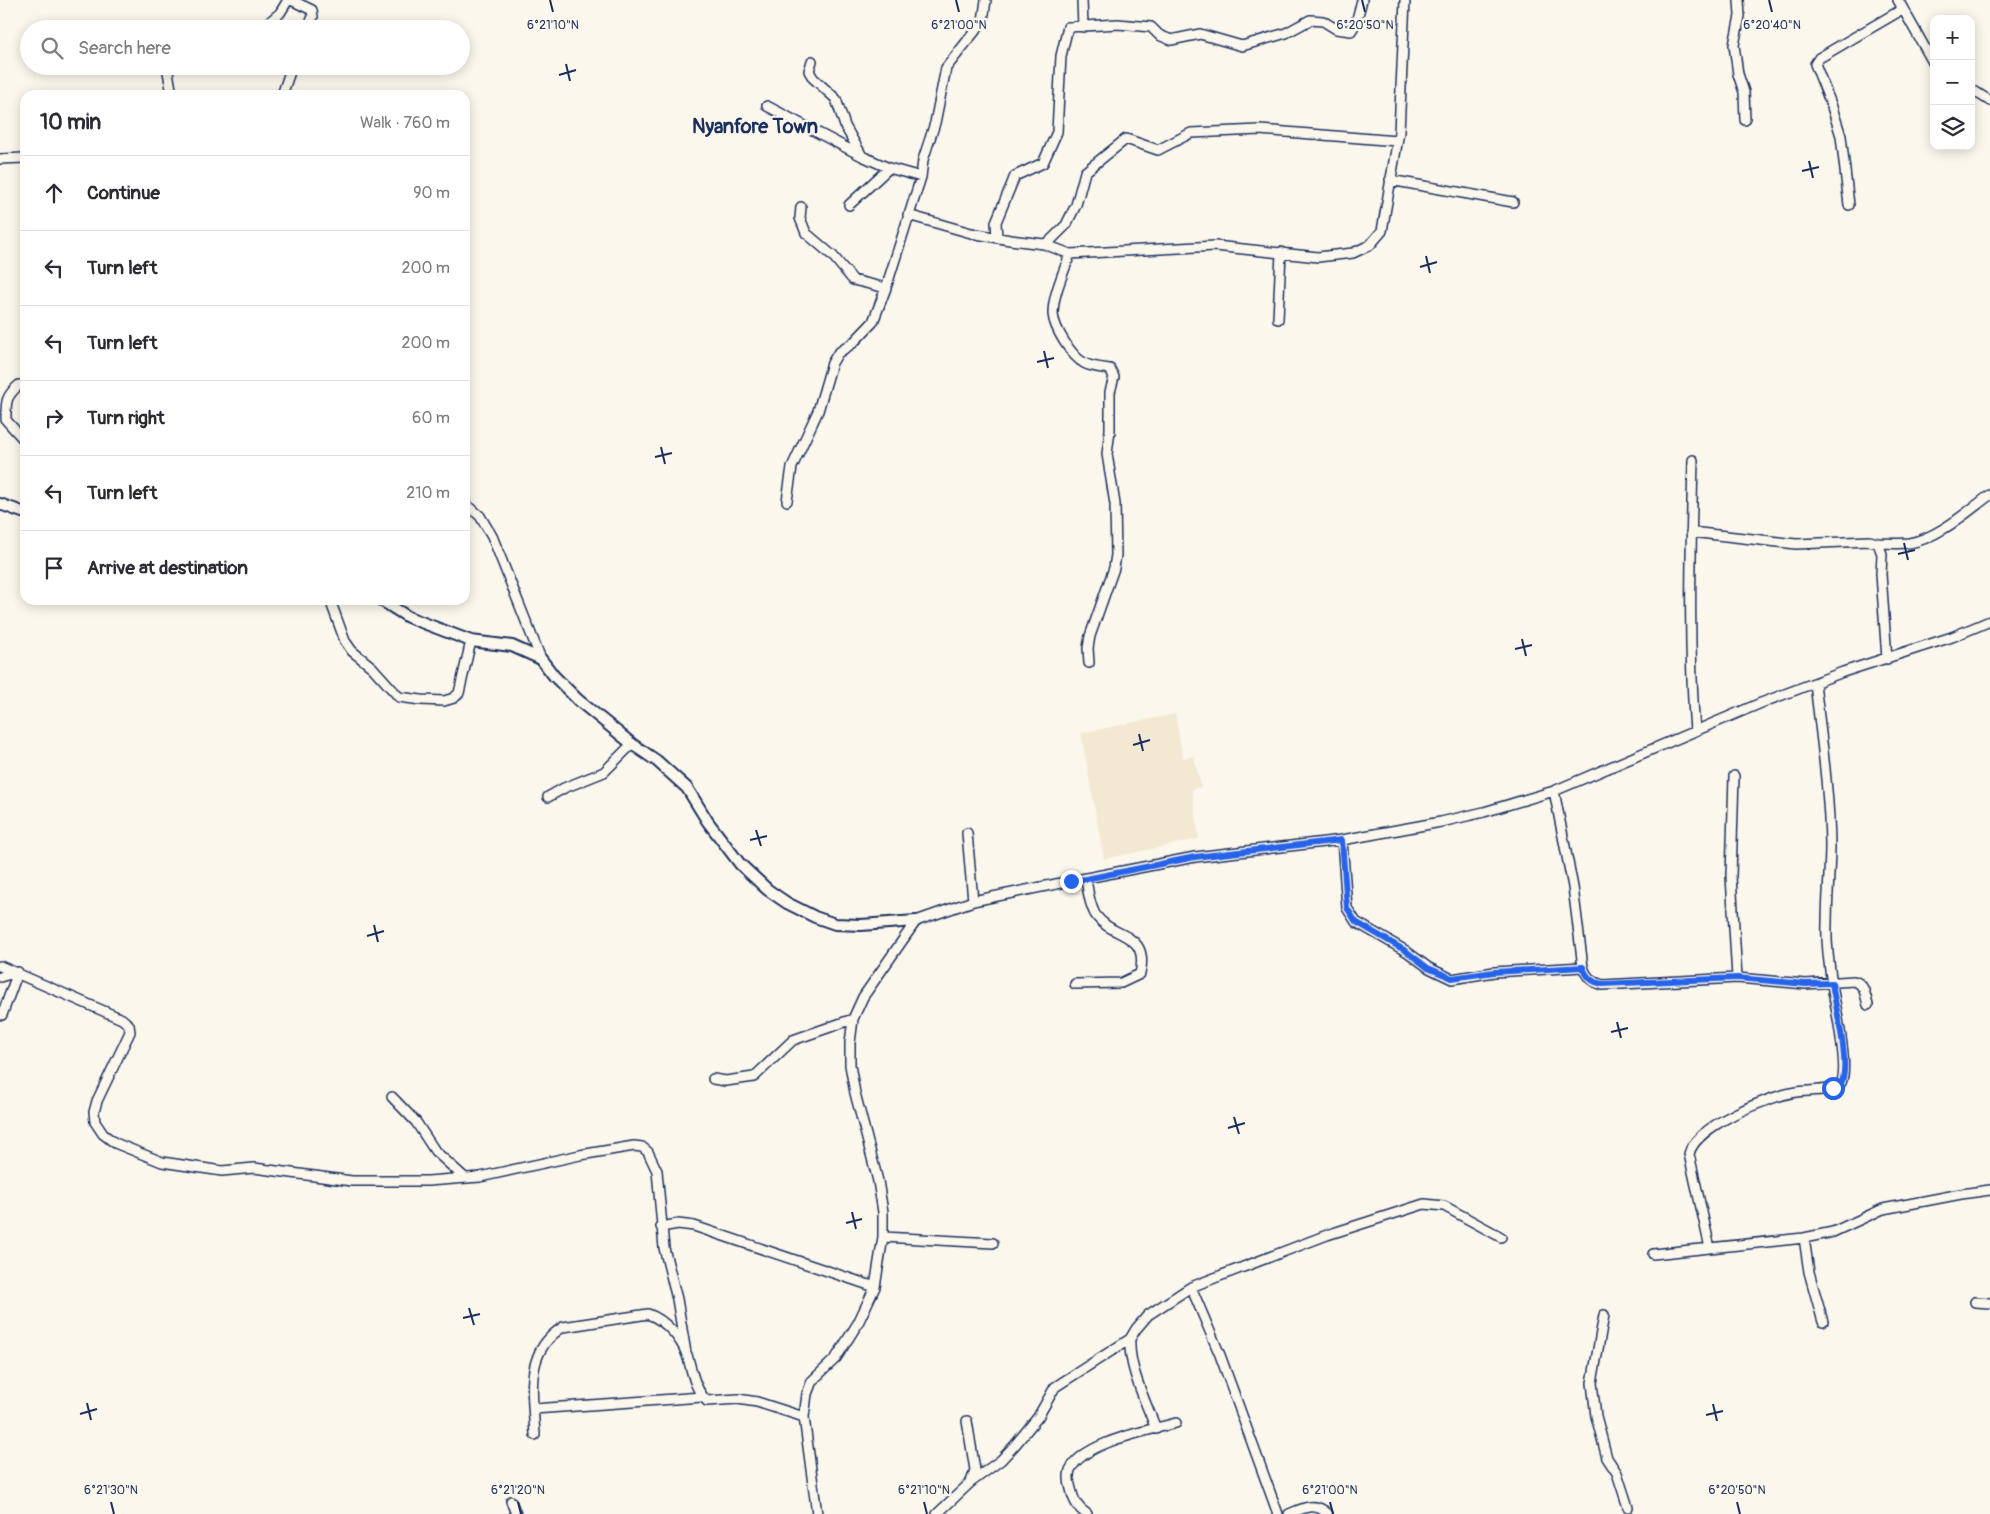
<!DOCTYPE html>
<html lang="en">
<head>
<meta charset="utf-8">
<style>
	:root { --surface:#fff; --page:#f2f2f3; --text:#2b2b33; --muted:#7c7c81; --line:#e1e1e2 }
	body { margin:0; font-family:Pangolin,sans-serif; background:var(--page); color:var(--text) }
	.controls { position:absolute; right:15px; top:15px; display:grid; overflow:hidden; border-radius:10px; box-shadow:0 2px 12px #0003 }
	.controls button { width:45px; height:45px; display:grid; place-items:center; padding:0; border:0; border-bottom:1px solid var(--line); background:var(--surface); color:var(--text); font:25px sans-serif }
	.stop { position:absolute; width:15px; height:15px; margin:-11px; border:4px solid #2563eb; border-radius:50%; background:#fff }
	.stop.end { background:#2563eb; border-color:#fff; box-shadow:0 1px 5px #0008 }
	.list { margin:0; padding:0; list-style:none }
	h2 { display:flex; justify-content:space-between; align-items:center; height:65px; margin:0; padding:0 20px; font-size:21px }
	h2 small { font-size:16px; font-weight:400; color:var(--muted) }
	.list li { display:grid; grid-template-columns:32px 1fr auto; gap:15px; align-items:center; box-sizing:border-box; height:75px; padding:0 20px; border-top:1px solid var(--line) }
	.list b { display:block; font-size:19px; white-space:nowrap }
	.list em { font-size:16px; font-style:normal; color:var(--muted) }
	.icon { flex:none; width:28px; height:28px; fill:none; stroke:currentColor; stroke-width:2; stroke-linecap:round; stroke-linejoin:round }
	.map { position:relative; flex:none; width:1990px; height:1514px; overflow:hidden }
	.search { position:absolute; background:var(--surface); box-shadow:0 2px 12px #0003; left:20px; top:20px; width:450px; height:55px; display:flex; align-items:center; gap:12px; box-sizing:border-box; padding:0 18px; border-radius:28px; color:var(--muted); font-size:19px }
	.panel { position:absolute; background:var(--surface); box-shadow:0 2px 12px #0003; left:20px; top:90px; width:450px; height:515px; border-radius:15px }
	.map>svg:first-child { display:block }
	.built { fill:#f3e8d2 }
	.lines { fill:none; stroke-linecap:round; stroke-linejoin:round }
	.minor-casing { stroke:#1b2f5e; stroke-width:12 }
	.tertiary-casing { stroke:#1b2f5e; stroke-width:14 }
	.minor { stroke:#fbf7ec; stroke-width:9 }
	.tertiary { stroke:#fbf7ec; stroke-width:10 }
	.route { stroke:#2563eb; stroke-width:6 }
	.ticks { fill:none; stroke:#1b2f5e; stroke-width:2 }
	.labels { text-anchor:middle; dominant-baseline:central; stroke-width:4.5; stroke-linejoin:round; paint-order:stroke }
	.district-label { font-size:20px; font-weight:bold; fill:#1b2f5e; stroke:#fbf7ec }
	.ticks-label { font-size:12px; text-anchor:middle; fill:#1b2f5e; stroke:#fbf7ec; stroke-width:4.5; stroke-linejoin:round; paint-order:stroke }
</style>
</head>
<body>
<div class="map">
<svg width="1990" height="1514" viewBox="0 0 1990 1514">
	<rect width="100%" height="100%" fill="#fbf7ec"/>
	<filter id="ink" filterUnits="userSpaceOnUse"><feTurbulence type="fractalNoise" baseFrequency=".02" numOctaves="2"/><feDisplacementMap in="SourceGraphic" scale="10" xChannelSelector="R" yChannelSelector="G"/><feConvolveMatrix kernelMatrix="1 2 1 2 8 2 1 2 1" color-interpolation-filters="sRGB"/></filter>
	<g filter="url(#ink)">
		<!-- built -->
		<path class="built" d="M1175 714 1183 758 1194 756 1201 787 1192 789 1199 839 1104 859 1081 733Z"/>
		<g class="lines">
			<defs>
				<path id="minor" d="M291 0 312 10 313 17 307 29
					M1082 0 1083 27
					M1739 0 1740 16 1734 45 1738 74 1744 92 1745 120
					M1898 0 1934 64
					M261 29 280 13 288 0
					M812 61 809 71 813 78 836 99 845 126 862 156
					M167 66 172 95
					M1971 89 1990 101
					M282 95 292 66
					M767 106 862 156 889 168 921 177
					M0 159 25 158
					M1390 180 1513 202
					M849 205 889 168
					M1849 205 1841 136 1831 104 1815 64 1819 58 1903 9
					M801 207 800 218 806 233 833 256 853 280 886 288
					M908 215 971 233 1010 240 1044 244 1070 254 1215 246 1318 257 1353 253 1370 245 1382 231 1399 132 1405 0
					M997 238 996 222 1015 176 1043 163 1057 132 1061 56 1068 27 1118 24 1151 27 1159 35 1171 40 1200 34 1242 46 1286 33 1310 20 1323 21 1336 29 1351 31 1356 23 1362 0
					M1044 244 1049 242 1066 225 1076 205 1085 172 1126 139 1158 150 1191 133 1260 130 1397 141
					M1070 254C1064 272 1053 294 1053 314 1054 328 1071 356 1084 363 1091 367 1102 368 1110 369L1114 377 1110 392V430L1107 454 1115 504 1116 555 1114 568 1090 636 1088 648 1089 663
					M1278 319 1281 252
					M25 386 19 385C5 397 6 402 6 420L25 441
					M1693 460C1691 551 1688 641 1695 731
					M787 501 792 467 818 411 832 363 838 353 853 343 873 322 886 288 921 177 923 160 935 123 946 68 983 21 986 0
					M465 503 480 516 492 536 541 659
					M1691 532 1796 544 1869 541 1878 543 1882 554 1881 574 1887 659
					M1878 543C1888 543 1899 544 1909 543 1937 539 1968 511 1990 495
					M330 600 345 641 352 651 372 667 399 697 421 700 444 701 454 698 459 693 471 641
					M1734 776 1731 876 1737 978
					M1554 791 1573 887 1583 967C1587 978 1592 982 1603 985L1737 978 1805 984 1854 981C1865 984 1865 995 1868 1005
					M548 797 564 788 604 772 632 744
					M967 833 973 901
					M1342 840 1347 908 1356 922 1406 951 1429 968 1452 979 1494 972 1583 967
					M0 966 122 1019 129 1025 130 1032 97 1101 94 1112 95 1122 103 1134 115 1143 162 1162 222 1171 254 1168 352 1181H428L480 1177 580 1155 634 1146 642 1147 648 1152 657 1171 664 1248 677 1299 686 1353
					M0 977 18 972
					M1075 984 1121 983 1140 974C1150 930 1112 940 1095 914 1089 903 1088 891 1086 879
					M2 1015 18 972
					M713 1079 726 1081 754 1077 793 1040 853 1019
					M392 1097 416 1122 435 1151 465 1178
					M661 1227 678 1224 694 1226 875 1287
					M883 1237 993 1243
					M1804 1238 1809 1272 1823 1322
					M1710 1248 1689 1154C1695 1126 1769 1096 1796 1092 1807 1090 1833 1092 1840 1084 1851 1072 1834 1002 1832 984 1829 965 1826 943 1827 924 1827 897 1830 871 1830 844 1829 790 1821 736 1815 683
					M1653 1254 1804 1238 1833 1232 1883 1209 1961 1194 1990 1190
					M1191 1287 1220 1355 1278 1514
					M1975 1302 1990 1303
					M1604 1315 1592 1383 1596 1416 1607 1458 1617 1473 1628 1507
					M1130 1339C1128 1367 1146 1402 1156 1429
					M534 1409 702 1397
					M967 1421 975 1470 971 1482
					M535 1435C533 1394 523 1352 563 1327L648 1314C665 1320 681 1338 687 1355 692 1370 694 1389 707 1401L738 1399 757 1402 804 1417
					M511 1501 516 1514
					M817 1514 804 1417 807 1394 812 1381 836 1358 858 1323 875 1287 883 1237V1212L878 1181 855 1093 850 1065V1043L853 1019 863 997 916 921 973 901 1071 881 1195 857 1342 840 1441 822 1484 812 1554 791 1761 703 1843 672 1952 637 1990 621
					M937 1514 971 1482 1001 1460 1015 1445 1038 1417 1055 1387 1130 1339 1136 1329 1148 1315 1191 1287 1327 1235 1424 1204 1444 1206 1501 1237
					M1087 1514C1078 1509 1073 1499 1071 1489 1069 1483 1068 1477 1070 1470 1083 1442 1148 1431 1176 1423
					M1289 1514C1304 1508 1315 1501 1328 1514"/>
				<path id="tertiary" d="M0 504 25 513
					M381 600 408 617 471 641 512 646 541 659 554 676 578 700 632 744 657 761 687 788 708 822 740 864 768 890 787 903 815 917 835 924 861 925 916 921"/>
			</defs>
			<!-- minor casing -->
			<use href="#minor" class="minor-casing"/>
			<!-- tertiary casing -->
			<use href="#tertiary" class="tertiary-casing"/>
			<!-- minor -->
			<use href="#minor" class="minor"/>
			<!-- tertiary -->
			<use href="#tertiary" class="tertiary"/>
		</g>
	</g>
	<g class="lines" filter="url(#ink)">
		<!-- route -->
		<path class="route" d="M1071 881 1086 879 1195 857 1342 840 1347 908 1356 922 1406 951 1428 968 1452 978 1494 972 1583 967C1587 978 1592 982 1603 984L1737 978 1805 984 1832 983C1835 1005 1850 1062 1842 1081 1840 1086 1837 1086 1833 1088"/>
	</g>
	<!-- ticks -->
	<path class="ticks" d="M550 0 553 12M956 0 959 12M1362 0 1365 12M1769 0 1772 12M566 64 570 81M559 75 576 70M1809 161 1813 178M1802 171 1819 167M1426 256 1430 273M1420 267 1437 262M1044 351 1048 368M1037 362 1054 358M661 447 665 464M655 457 672 453M1904 543 1908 560M1898 554 1915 550M1522 639 1526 656M1515 649 1532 645M1139 734 1143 751M1133 745 1150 740M756 830 761 846M750 840 767 836M374 925 378 942M367 936 384 931M1617 1022 1621 1038M1611 1032 1628 1028M1234 1117 1239 1134M1228 1128 1245 1123M852 1212 856 1229M846 1223 862 1219M469 1308 474 1325M463 1318 480 1314M87 1403 91 1420M1713 1404 1717 1421M80 1414 97 1409M1706 1415 1723 1411M111 1502 114 1514M518 1502 521 1514M924 1502 927 1514M1330 1502 1333 1514M1737 1502 1740 1514"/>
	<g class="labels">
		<!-- district labels -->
		<g class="district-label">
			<text x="755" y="126">Nyanfore Town</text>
		</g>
	</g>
	<g class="ticks-label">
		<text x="553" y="29">6°21'10"N</text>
		<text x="959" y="29">6°21'00"N</text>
		<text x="1365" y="29">6°20'50"N</text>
		<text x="1772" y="29">6°20'40"N</text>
		<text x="111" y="1494">6°21'30"N</text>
		<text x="518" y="1494">6°21'20"N</text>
		<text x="924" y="1494">6°21'10"N</text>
		<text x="1330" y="1494">6°21'00"N</text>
		<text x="1737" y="1494">6°20'50"N</text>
	</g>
</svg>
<div class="controls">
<button>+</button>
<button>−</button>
<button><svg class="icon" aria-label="layers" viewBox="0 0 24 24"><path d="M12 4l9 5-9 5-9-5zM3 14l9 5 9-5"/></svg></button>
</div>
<div class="stop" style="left:1833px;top:1088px"></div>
<div class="stop end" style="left:1071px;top:881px"></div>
<div class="search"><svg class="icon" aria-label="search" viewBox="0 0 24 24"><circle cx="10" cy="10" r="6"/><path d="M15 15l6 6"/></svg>Search here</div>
<section class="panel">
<h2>10 min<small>Walk · 760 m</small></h2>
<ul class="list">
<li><svg class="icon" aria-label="ahead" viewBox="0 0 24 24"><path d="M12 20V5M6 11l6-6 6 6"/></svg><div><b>Continue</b></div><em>90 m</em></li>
<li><svg class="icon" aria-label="left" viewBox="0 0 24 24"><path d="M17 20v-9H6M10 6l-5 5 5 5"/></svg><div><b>Turn left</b></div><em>200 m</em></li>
<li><svg class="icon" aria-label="left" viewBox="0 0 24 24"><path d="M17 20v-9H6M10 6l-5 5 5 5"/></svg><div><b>Turn left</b></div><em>200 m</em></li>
<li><svg class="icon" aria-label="right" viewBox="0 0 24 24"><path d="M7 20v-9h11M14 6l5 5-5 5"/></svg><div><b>Turn right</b></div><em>60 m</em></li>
<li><svg class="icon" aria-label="left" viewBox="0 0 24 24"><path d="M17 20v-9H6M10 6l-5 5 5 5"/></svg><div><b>Turn left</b></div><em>210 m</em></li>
<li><svg class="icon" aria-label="arrive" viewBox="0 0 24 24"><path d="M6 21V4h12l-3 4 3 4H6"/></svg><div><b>Arrive at destination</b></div></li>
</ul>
</section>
</div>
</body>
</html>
